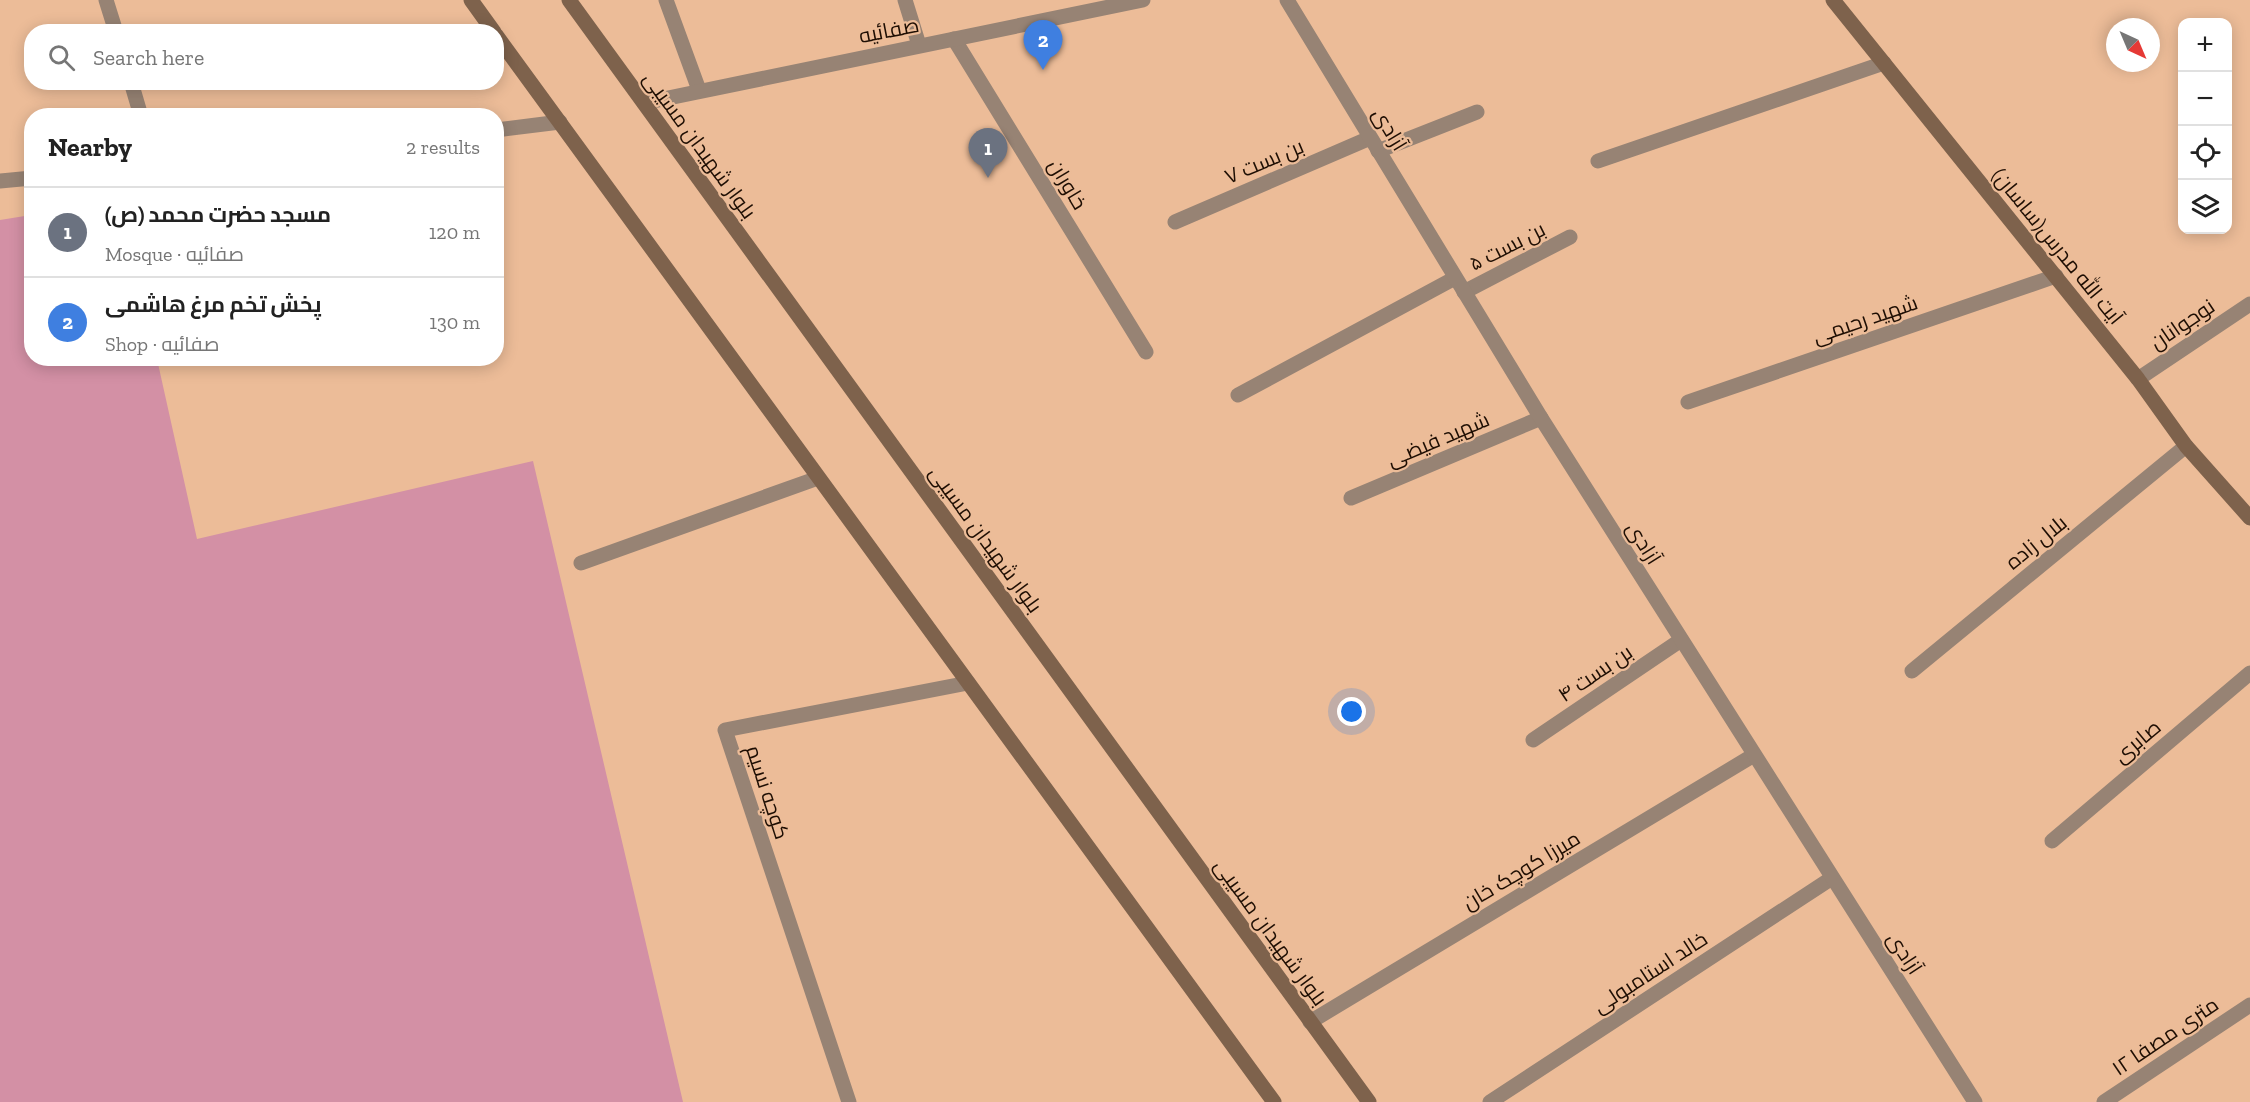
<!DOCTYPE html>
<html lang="en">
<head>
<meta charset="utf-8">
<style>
	:root { --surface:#fff; --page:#f2f2f2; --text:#222; --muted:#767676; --line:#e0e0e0; --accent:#066695 }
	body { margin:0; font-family:"Zilla Slab",Cairo,serif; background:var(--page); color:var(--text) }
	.controls { position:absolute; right:18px; top:18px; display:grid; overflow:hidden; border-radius:12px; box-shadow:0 3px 15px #0003 }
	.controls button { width:54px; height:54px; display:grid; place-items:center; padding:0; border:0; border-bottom:2px solid var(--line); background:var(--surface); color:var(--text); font:30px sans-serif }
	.compass { position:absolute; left:2106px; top:18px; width:54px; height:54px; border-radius:50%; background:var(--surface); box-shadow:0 3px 15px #0003; rotate:136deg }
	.you { position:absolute; left:1352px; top:712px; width:21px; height:21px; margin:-15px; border:4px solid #fff; border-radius:50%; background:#1a73e8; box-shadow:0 0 0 9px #1a73e833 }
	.badge { display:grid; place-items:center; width:39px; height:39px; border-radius:50%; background:var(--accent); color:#fff; font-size:20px; font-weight:700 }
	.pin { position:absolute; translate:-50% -50px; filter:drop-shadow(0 2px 3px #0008) }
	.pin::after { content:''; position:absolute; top:32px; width:21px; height:18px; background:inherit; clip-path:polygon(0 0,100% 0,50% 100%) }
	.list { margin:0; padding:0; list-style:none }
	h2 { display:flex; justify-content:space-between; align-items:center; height:78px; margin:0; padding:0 24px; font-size:26px }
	h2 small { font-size:20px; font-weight:400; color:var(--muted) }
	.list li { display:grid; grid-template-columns:39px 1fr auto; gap:18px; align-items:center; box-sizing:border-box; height:90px; padding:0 24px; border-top:2px solid var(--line) }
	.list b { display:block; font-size:22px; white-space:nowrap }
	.list p { margin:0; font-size:20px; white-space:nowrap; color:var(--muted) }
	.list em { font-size:20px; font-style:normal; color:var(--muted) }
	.icon { flex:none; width:33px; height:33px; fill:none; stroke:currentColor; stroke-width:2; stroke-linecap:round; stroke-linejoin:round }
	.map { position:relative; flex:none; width:2250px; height:1102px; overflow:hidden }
	.search { position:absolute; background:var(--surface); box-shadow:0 3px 15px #0003; left:24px; top:24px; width:480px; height:66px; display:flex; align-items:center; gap:15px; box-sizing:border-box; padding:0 21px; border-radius:24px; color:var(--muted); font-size:22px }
	.panel { position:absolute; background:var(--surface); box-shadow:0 3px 15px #0003; left:24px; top:108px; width:480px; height:258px; border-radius:24px }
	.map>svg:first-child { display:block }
	.green { fill:#d390a5 }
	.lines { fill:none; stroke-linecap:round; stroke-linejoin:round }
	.lane { stroke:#978374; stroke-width:15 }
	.street { stroke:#978374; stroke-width:15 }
	.secondary { stroke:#7e624c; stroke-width:15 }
	.labels { text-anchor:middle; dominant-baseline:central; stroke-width:4.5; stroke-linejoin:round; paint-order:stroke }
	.street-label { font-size:21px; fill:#1e0e03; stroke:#ecbc98 }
</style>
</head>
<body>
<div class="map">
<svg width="2250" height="1102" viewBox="0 0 2250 1102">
	<rect width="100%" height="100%" fill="#ecbc98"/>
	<!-- green -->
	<path class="green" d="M31 215 32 358 157 359 197 539 533 461 683 1102H0V220Z"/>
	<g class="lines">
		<!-- lane -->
		<path class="lane" d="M106 0 116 32
			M666 0 699 90
			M905 0 919 45
			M954 39 1146 352
			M131 82 141 116
			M1378 151 1477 112
			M1598 161 1884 63
			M1175 222 1370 138
			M1464 292 1570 237
			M2138 379 2250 304
			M1238 395 1455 278
			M1688 402 2056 276
			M1351 498 1541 418
			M581 563 818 478
			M1912 671 2186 446
			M1533 740 1681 640
			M2052 841 2250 673
			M1310 1022 1754 755
			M849 1102 725 730 968 683
			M1490 1102 1832 878"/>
		<!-- street -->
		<path class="street" d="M1287 0 1541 418 1975 1102
			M644 103 1143 0
			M496 130 560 122
			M0 181 32 178
			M2104 1102 2250 1005"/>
		<!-- secondary -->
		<path class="secondary" d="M471 0 494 32
			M569 0 1369 1102
			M1833 0 2138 379 2186 446 2250 518
			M496 35 1274 1102"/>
	</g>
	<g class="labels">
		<!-- street labels -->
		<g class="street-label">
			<text transform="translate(889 30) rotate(-11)">صفائیه</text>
			<text transform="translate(1390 129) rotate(59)">آزادی</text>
			<text transform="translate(700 145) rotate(54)">بلوار شهیدان مسیبی</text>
			<text transform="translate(1264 161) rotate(-23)">بن بست ۷</text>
			<text transform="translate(1068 184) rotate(59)">خاوران</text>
			<text transform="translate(1507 246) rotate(-27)">بن بست ۵</text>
			<text transform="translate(2058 246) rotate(51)">آیت الله مدرس(ساسان)</text>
			<text transform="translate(1865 319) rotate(-19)">شهید رحیمی</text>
			<text transform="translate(2182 324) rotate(-34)">نوجوانان</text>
			<text transform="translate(1438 439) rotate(-23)">شهید فیضی</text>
			<text transform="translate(986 539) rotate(54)">بلوار شهیدان مسیبی</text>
			<text transform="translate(2036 542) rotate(-39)">بلال زاده</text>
			<text transform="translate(1644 543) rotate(58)">آزادی</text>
			<text transform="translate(1595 673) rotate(-34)">بن بست ۴</text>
			<text transform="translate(2137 741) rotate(-40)">صابری</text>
			<text transform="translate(768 792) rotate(72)">کوچه نسیم</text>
			<text transform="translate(1521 870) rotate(-31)">میرزا کوچک خان</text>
			<text transform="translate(1271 932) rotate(54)">بلوار شهیدان مسیبی</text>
			<text transform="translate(1905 953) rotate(57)">آزادی</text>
			<text transform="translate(1650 972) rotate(-33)">خالد استامبولی</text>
			<text transform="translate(2165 1036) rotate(-34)">۱۲ متری مصفا</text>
		</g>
	</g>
</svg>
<div class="controls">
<button>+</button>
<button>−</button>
<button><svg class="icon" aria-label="locate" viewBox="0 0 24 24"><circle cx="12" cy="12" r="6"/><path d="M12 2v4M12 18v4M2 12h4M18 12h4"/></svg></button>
<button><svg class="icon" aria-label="layers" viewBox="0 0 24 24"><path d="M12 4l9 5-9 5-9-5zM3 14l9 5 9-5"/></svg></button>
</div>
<svg class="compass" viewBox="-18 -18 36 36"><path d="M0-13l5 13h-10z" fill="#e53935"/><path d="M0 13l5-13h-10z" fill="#767676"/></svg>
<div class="you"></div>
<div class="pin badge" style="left:988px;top:178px;background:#6b7280">1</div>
<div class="pin badge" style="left:1043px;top:70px;background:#3f7fe0">2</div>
<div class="search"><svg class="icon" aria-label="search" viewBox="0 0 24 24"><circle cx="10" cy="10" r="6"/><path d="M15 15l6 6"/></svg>Search here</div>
<section class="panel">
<h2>Nearby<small>2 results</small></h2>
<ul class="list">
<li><span class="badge" style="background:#6b7280">1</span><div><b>مسجد حضرت محمد (ص)</b><p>Mosque · صفائیه</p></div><em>120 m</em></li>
<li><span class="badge" style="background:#3f7fe0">2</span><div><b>پخش تخم مرغ هاشمی</b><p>Shop · صفائیه</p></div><em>130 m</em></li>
</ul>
</section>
</div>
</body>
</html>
